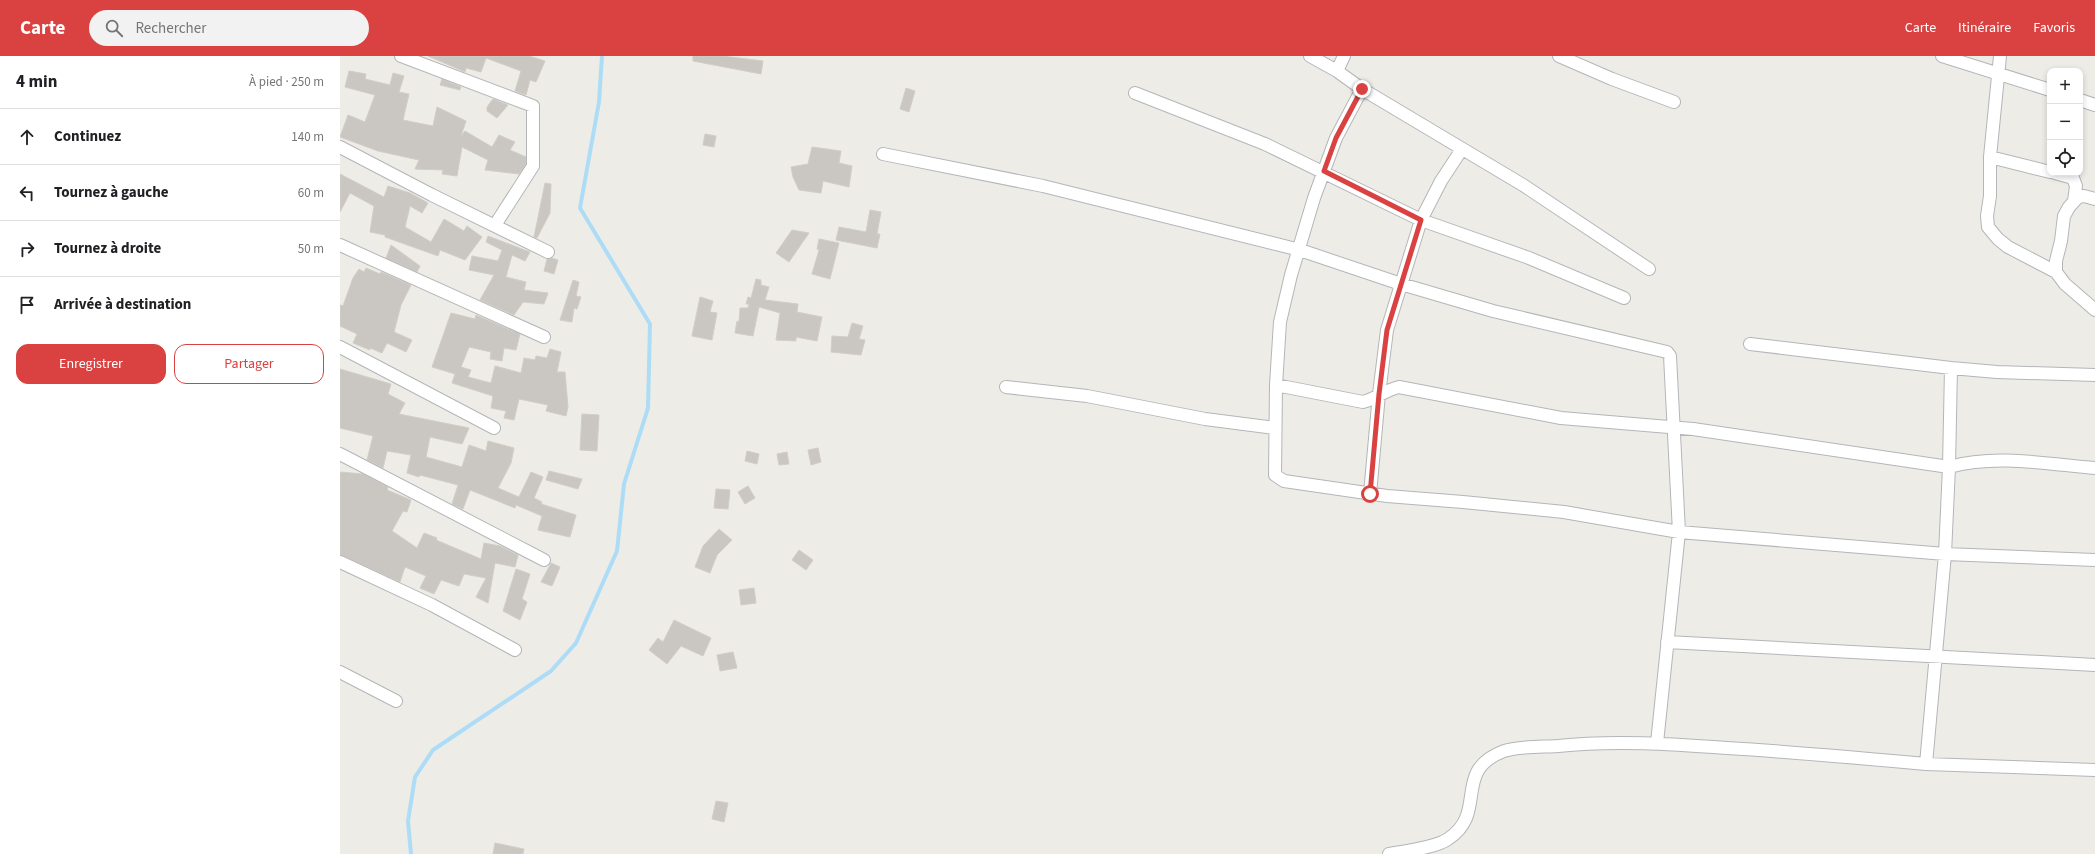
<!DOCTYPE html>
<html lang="fr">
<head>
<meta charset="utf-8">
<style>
	:root { --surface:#fff; --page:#f2f2f2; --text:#202124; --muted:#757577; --line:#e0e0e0; --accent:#d94241 }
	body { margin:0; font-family:"Source Sans 3",sans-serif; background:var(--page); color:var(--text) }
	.controls { position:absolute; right:12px; top:12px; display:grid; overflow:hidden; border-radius:8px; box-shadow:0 2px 6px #0003 }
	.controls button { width:36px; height:36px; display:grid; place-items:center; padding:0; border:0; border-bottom:1px solid var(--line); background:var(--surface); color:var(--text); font:20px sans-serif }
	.stop { position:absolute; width:12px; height:12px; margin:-9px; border:3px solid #d94241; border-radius:50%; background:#fff }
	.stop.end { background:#d94241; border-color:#fff; box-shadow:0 1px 4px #0008 }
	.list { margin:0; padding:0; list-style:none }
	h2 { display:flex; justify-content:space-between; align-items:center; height:52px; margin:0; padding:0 16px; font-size:17px }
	h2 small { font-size:13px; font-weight:400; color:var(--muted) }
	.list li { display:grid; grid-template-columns:26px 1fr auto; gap:12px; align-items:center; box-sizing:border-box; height:56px; padding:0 16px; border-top:1px solid var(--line) }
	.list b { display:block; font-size:15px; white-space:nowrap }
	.list em { font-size:13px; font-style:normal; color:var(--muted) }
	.actions { display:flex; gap:8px; padding:12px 16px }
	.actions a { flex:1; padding:9px 0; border:1px solid var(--accent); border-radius:12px; text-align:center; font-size:14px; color:var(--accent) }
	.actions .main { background:var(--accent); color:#fff }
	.icon { flex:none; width:22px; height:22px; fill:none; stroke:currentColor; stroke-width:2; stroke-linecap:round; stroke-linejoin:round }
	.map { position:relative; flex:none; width:1755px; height:798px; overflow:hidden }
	header { display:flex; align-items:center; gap:24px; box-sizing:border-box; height:56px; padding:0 20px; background:var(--accent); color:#fff }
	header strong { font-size:19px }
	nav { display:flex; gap:22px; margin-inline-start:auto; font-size:14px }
	.search { width:280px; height:36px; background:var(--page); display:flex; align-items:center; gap:10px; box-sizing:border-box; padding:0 14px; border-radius:22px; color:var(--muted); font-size:15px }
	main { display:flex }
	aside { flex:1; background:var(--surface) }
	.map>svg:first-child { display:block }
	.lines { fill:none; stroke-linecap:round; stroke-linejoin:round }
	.stream { stroke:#addcf7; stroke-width:4 }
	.building { fill:#cac7c2; stroke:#d2cdc5 }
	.minor-casing { stroke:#b3b6b9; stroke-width:14 }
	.minor { stroke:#fff; stroke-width:12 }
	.route { stroke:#d94241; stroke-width:5 }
</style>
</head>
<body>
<header>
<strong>Carte</strong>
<div class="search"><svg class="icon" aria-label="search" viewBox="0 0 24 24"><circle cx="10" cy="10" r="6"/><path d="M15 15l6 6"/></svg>Rechercher</div>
<nav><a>Carte</a><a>Itinéraire</a><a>Favoris</a></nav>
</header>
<main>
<aside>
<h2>4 min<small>À pied · 250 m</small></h2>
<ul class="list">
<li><svg class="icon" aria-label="ahead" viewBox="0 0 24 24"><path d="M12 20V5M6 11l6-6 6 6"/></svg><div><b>Continuez</b></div><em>140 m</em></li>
<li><svg class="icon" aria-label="left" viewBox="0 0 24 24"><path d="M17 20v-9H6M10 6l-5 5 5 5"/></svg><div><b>Tournez à gauche</b></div><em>60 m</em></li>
<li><svg class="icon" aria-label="right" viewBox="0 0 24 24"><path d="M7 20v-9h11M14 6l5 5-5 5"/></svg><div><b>Tournez à droite</b></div><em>50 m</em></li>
<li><svg class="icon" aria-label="arrive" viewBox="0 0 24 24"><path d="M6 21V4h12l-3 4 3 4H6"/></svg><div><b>Arrivée à destination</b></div></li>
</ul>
<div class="actions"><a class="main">Enregistrer</a><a>Partager</a></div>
</aside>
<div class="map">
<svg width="1755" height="798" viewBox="0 0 1755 798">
	<rect width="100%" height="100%" fill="#eeece6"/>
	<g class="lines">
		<!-- stream -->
		<path class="stream" d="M71 798 68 765 75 721 93 694 211 615 236 587 277 495 284 428 308 352 310 268 240 152 259 46 262 0"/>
	</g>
	<!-- building -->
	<path class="building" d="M88 0H189L205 5 196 26 190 24 186 39 175 35 181 15 146 2 141 16 126 12 125 16Z
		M353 0H382L423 5 421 18 353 5Z
		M9 15 26 18 25 23 50 29 53 17 64 20 59 36 69 38 63 64 93 70 97 51 126 65 121 80 125 75 152 91 159 79 175 86 170 94 186 101V108L179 118 145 114 148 104 122 91 117 120 102 118 103 114 75 113 79 104 38 95 0 81 8 59 25 66 35 39 5 31Z
		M102 23 121 31 120 34 100 29Z
		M566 32 575 35 569 56 560 53Z
		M153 43 168 49 157 62 147 55V51Z
		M365 78 376 80 374 91 363 89Z
		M472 91 501 95 499 107 512 110 509 131 483 125 481 137 459 134 453 121 451 111 468 108Z
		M0 118 44 141 48 130 70 137 88 147 82 157 70 150 65 171 91 186 104 163 124 175 127 170 142 181 125 204 100 194 98 200 45 181V179L30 176 34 150 10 137 0 156Z
		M205 127 211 128 210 157 197 182 194 181Z
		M530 154 541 156 537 178H540L537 192 496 184 499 171 526 176Z
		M452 174 469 177 449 206 436 197Z
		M148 180 190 196 185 205 172 199 166 221 186 226 184 234 208 237 204 248 183 246 174 259 140 244 154 219 129 214 132 200 158 205 162 194 146 186Z
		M479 183 499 187 490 223 472 218 479 194 477 193Z
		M51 189 80 210 77 216 46 202Z
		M212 202 218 204 214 218 204 215 207 203Z
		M26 212 40 218 41 216 71 229 61 249 54 276 72 284 66 296 47 287 42 297 30 292V294L13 287 17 278 0 270V249L3 250 13 222 19 213 24 216Z
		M416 223 421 224V229L429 231 425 244 458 248 457 256 482 261 477 285 456 281V285L436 284 440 257 419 251 413 280 395 277 397 265 399 266 400 252H408L409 248H406L408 241 411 242Z
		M233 224 239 226 236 240 241 241 237 253 234 252 232 266 220 264Z
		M360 241 373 245 370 256 377 257 372 284 352 280Z
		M111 257 135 263 136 259 180 278 176 294 164 292 162 305 150 303 151 296 129 291 121 311 131 314 128 321 151 327 155 310 181 317 184 302 195 304 196 300 207 302 210 293 221 296 217 316H225L228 351 226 360 206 355 208 349 179 343 174 364 164 362 166 355 151 352 153 340 112 327 115 318 92 311Z
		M512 267 523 270 519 283 525 284 521 299 491 296 492 280 508 281Z
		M0 313 51 328 48 338 65 347 59 358 129 372 122 388 90 381 86 401 122 411 129 389 146 395 148 385 174 392 171 407 158 432 179 441 191 416 203 421 194 442 202 446 201 448 236 459 230 481 198 474 202 460 176 449 175 452 130 434 123 453 112 448 118 429 80 419 79 421 67 417 71 399 47 395 43 412 27 404 33 380 0 372Z
		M242 358 259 359 257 395 240 394Z
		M478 392 481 406 471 409 468 394Z
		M407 395 419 398 417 408 405 405Z
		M447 396 449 408 439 409 437 398Z
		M209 415 242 423 238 433 206 424Z
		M0 416 23 418 48 431 47 434 71 444 67 456 63 455 52 475 77 492 84 477 97 482 96 484 141 503 144 487 160 490 178 499 175 511 155 507 148 547 136 541 146 522 124 518 119 530 101 524 94 538 80 532 86 520 65 511 60 526 0 499Z
		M408 430 415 442 405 448 398 436Z
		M376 433 390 434 388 453 374 452Z
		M379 473 392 484 377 499 370 517 355 511 363 490Z
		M459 494 473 504 466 514 452 504Z
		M211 507 220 511 212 530 201 526Z
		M176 513 190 518 182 543 187 546 180 564 163 555Z
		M414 532 416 547 401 549 399 534Z
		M334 564 371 582 363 600 341 590 327 608 309 594 318 582 323 586Z
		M393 596 397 612 380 615 377 599Z
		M376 745 388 747 384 766 372 763Z
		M155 787 184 793 183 798H153Z"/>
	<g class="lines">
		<defs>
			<path id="minor" d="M61 0 193 50V110L155 169
				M970 0 997 15 1022 33 1183 129 1309 213
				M1219 0 1272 23 1334 46
				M1602 0 1710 34
				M1660 0 1650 101V140L1647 160 1648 171 1658 183 1668 191 1716 216
				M997 15 1004 0
				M1022 33 996 82 974 142 951 219 940 266 936 329 935 419 944 425 1047 440 1123 446 1224 456 1339 476 1605 498 1755 504
				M795 37 925 88 1081 164 1189 202 1284 242
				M1740 44 1755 49
				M0 91 92 139 208 196
				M543 98 703 130 960 194 1061 228 1153 255 1327 296 1330 300 1339 476 1317 687
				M1650 101 1710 116
				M1715 117 1733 122 1736 130 1734 145
				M1755 143 1744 140 1738 141 1729 151 1724 160 1721 185 1716 205V216L1725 228 1755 254
				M0 189 204 281
				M1410 288 1611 312 1657 316 1755 319
				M0 291 154 372
				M1611 312 1609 411 1605 498 1586 708 1755 714
				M936 329 1023 346C1036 343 1045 334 1059 331L1221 362 1353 373 1609 411C1656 398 1707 408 1755 412
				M666 331 747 340 865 363 935 372
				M0 398 204 504
				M1030 438 1039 338 1047 274 1081 164 1101 125 1122 93
				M0 506 92 549 175 594
				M1327 586 1755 609
				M0 616 56 645
				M1049 798C1065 795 1095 792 1108 783 1149 756 1111 715 1164 695 1178 690 1202 691 1218 690 1274 684 1331 688 1387 692 1454 696 1520 702 1586 708"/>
		</defs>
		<!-- minor casing -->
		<use href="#minor" class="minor-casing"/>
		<!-- minor -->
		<use href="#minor" class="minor"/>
	</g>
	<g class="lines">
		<!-- route -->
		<path class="route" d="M1022 33 996 82 984 115 1081 164 1047 274 1039 338 1030 438"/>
	</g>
</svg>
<div class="controls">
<button>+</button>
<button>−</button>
<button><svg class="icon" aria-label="locate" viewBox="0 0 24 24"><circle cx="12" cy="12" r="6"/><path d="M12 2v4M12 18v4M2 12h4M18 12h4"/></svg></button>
</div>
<div class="stop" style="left:1030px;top:438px"></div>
<div class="stop end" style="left:1022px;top:33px"></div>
</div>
</main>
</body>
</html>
